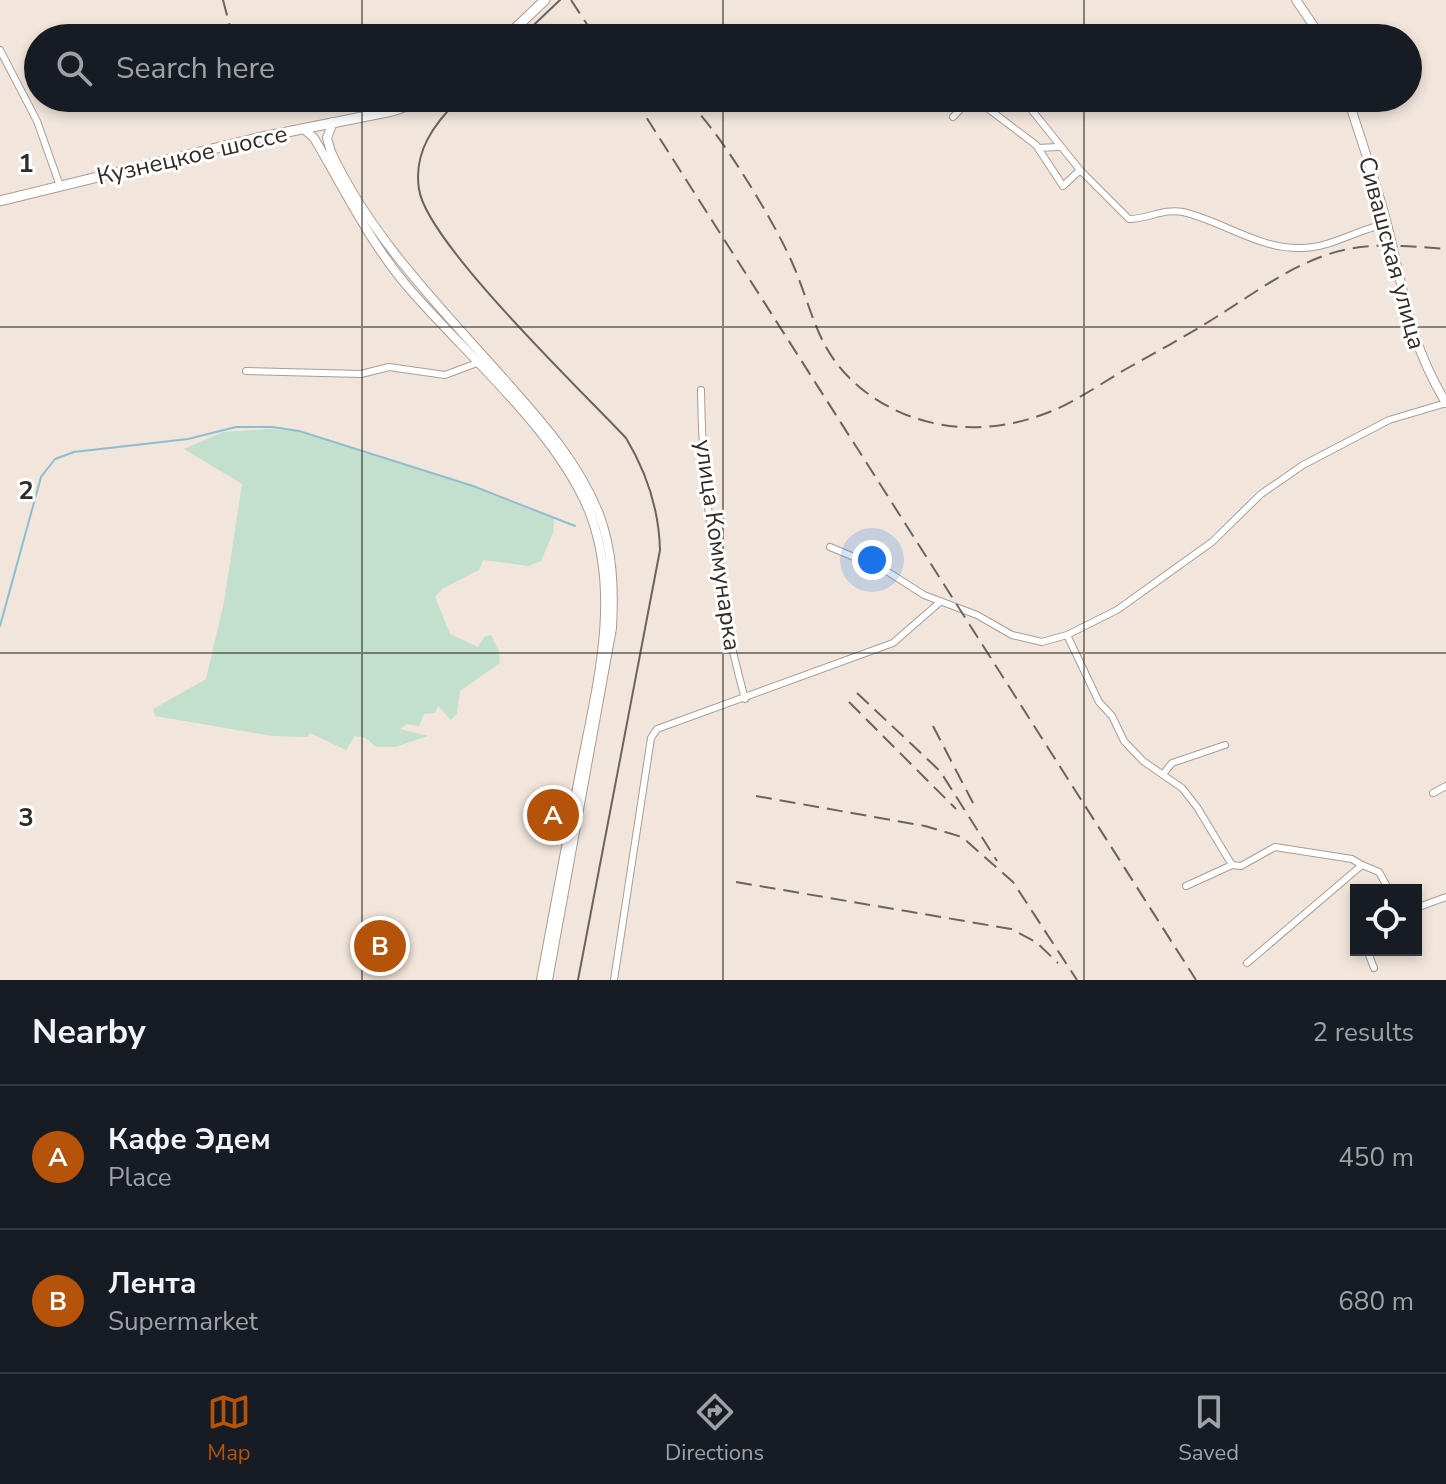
<!DOCTYPE html>
<html lang="en">
<head>
<meta charset="utf-8">
<style>
	:root { --surface:#171b24; --page:#242831; --text:#f1f3f6; --muted:#9ea1a6; --line:#363941; --accent:#b45309 }
	body { margin:0; font-family:"Nunito Sans",sans-serif; background:var(--page); color:var(--text) }
	.controls { position:absolute; right:24px; bottom:24px; display:grid; overflow:hidden; border-radius:0px; box-shadow:0 4px 12px #0003 }
	.controls button { width:72px; height:72px; display:grid; place-items:center; padding:0; border:0; border-bottom:2px solid var(--line); background:var(--surface); color:var(--text); font:40px sans-serif }
	.you { position:absolute; left:872px; top:560px; width:28px; height:28px; margin:-20px; border:6px solid #fff; border-radius:50%; background:#1a73e8; box-shadow:0 0 0 12px #1a73e833 }
	.badge { display:grid; place-items:center; width:52px; height:52px; border-radius:50%; background:var(--accent); color:#fff; font-size:26px; font-weight:700 }
	.pin { position:absolute; translate:-50% -50%; border:4px solid #fff; box-shadow:0 2px 8px #0006 }
	.list { margin:0; padding:0; list-style:none }
	h2 { display:flex; justify-content:space-between; align-items:center; height:104px; margin:0; padding:0 32px; font-size:34px }
	h2 small { font-size:26px; font-weight:400; color:var(--muted) }
	.list li { display:grid; grid-template-columns:52px 1fr auto; gap:24px; align-items:center; box-sizing:border-box; height:144px; padding:0 32px; border-top:2px solid var(--line) }
	.list b { display:block; font-size:30px; white-space:nowrap }
	.list p { margin:0; font-size:26px; white-space:nowrap; color:var(--muted) }
	.list em { font-size:26px; font-style:normal; color:var(--muted) }
	.icon { flex:none; width:44px; height:44px; fill:none; stroke:currentColor; stroke-width:2; stroke-linecap:round; stroke-linejoin:round }
	.map { position:relative; flex:none; width:1446px; height:980px; overflow:hidden }
	.search { position:absolute; background:var(--surface); box-shadow:0 4px 12px #0003; left:24px; right:24px; top:24px; height:88px; display:flex; align-items:center; gap:20px; box-sizing:border-box; padding:0 28px; border-radius:44px; color:var(--muted); font-size:30px }
	.sheet { height:392px; background:var(--surface) }
	nav { display:flex; justify-content:space-around; align-items:center; box-sizing:border-box; height:112px; border-top:2px solid var(--line); background:var(--surface); font-size:22px; color:var(--muted) }
	nav a { display:grid; justify-items:center; gap:4px }
	nav .on { color:var(--accent) }
	.map>svg:first-child { display:block }
	.green { fill:#c3dfcd }
	.lines { fill:none; stroke-linecap:round; stroke-linejoin:round }
	.stream { stroke:#8bbecf; stroke-width:2 }
	.street-casing { stroke:#a89d94; stroke-width:8 }
	.secondary-casing { stroke:#a89d94; stroke-width:10 }
	.primary-casing { stroke:#a89d94; stroke-width:11 }
	.street { stroke:#fff; stroke-width:6 }
	.secondary { stroke:#fff; stroke-width:8 }
	.primary { stroke:#fff; stroke-width:9 }
	.tram { stroke:#6b645e; stroke-width:2 }
	.rail { stroke:#6b645e; stroke-width:2; stroke-dasharray:16 8; stroke-linecap:butt }
	.grid { fill:none; stroke:#302c28; stroke-width:2; stroke-opacity:0.55 }
	.labels { text-anchor:middle; dominant-baseline:central; stroke-width:6; stroke-linejoin:round; paint-order:stroke }
	.street-label { font-size:24px; fill:#302c28; stroke:#fff }
	.grid-label { font-size:26px; text-anchor:middle; font-weight:bold; fill:#302c28; stroke:#fff; stroke-width:6; stroke-linejoin:round; paint-order:stroke }
</style>
</head>
<body>
<div class="map">
<svg width="1446" height="980" viewBox="0 0 1446 980">
	<rect width="100%" height="100%" fill="#f2e6dc"/>
	<!-- green -->
	<path class="green" d="M270 429 295 431 473 487 554 519 553 533 541 561 528 566 483 560 479 570 442 589 435 597 450 634 478 647 485 636 491 635 499 651 500 663 460 691 457 713 451 720 438 706 435 713 424 714 419 726 407 724 400 729 428 736 395 747H376L366 738 355 736 346 750 310 733 307 737 272 736 155 716 153 709 206 679 224 602 242 484 184 449 223 432Z"/>
	<g class="lines">
		<!-- stream -->
		<path class="stream" d="M0 626 41 477 55 459 74 452 188 439 236 427H272L299 431 473 486 575 526"/>
		<defs>
			<path id="street" d="M0 50 37 121 60 186
				M974 98 1036 145 1063 186 1080 170 1129 219C1148 219 1164 208 1183 212 1222 221 1259 249 1300 248 1333 248 1356 229 1387 224
				M1022 98 1080 170
				M953 117 971 98
				M1038 148 1058 147
				M246 371 361 374 389 367 445 375 477 363
				M701 390C702 492 718 600 745 699
				M830 547 885 570 924 595 977 615 1012 635 1042 642 1067 635 1117 610 1212 542 1261 494 1303 465 1389 420 1446 403
				M1067 635 1099 702 1112 716 1124 741 1143 761 1182 788 1197 807 1232 865 1241 866 1275 847 1352 859 1362 865
				M1164 773 1172 763 1225 745
				M1433 793 1446 786
				M1186 886 1232 865
				M1416 908 1446 897
				M1367 950 1374 968
				M1247 963 1362 865 1379 872 1389 890
				M614 980 651 738 657 729 893 643 940 602"/>
			<path id="secondary" d="M1296 0 1322 38
				M1348 98C1361 141 1377 184 1388 228 1405 296 1409 341 1446 403
				M333 122 327 138 331 152C371 238 442 309 504 379 541 421 578 461 599 514 613 551 614 589 612 628L548 980
				M304 129 314 138C344 189 369 241 407 286 465 354 560 433 591 516 622 601 595 693 579 778 566 845 554 913 541 980"/>
			<path id="primary" d="M505 38 545 0
				M0 201 257 138 392 111 431 98"/>
		</defs>
		<!-- street casing -->
		<use href="#street" class="street-casing"/>
		<!-- secondary casing -->
		<use href="#secondary" class="secondary-casing"/>
		<!-- primary casing -->
		<use href="#primary" class="primary-casing"/>
		<!-- street -->
		<use href="#street" class="street"/>
		<!-- secondary -->
		<use href="#secondary" class="secondary"/>
		<!-- primary -->
		<use href="#primary" class="primary"/>
		<!-- tram -->
		<path class="tram" d="M520 38 560 0
			M460 98C435 123 413 151 419 189 426 242 583 392 626 438 647 473 659 509 660 550L578 980"/>
		<!-- rail -->
		<path class="rail" d="M223 0 233 38
			M571 0 596 38
			M634 98 1196 980
			M685 98C719 130 771 216 791 260 814 311 815 352 863 390 918 433 989 437 1052 411 1078 400 1102 383 1126 369 1158 351 1190 334 1221 314 1254 293 1288 268 1326 255 1366 241 1405 246 1446 249
			M857 693 940 771 997 861
			M849 702 956 809
			M933 726 973 803
			M756 796 925 826 962 837 1013 882 1077 980
			M736 882 1011 929 1036 942 1058 963"/>
	</g>
	<!-- grid -->
	<path class="grid" d="M362 0V38M723 0V38M1084 0V38M362 98V980M723 98V980M1084 98V980M0 327H1446M0 653H1446"/>
	<g class="labels">
		<!-- street labels -->
		<g class="street-label">
			<text transform="translate(192 155) rotate(-13)">Кузнецкое шоссе</text>
			<text transform="translate(1392 253) rotate(75)">Сивашская улица</text>
			<text transform="translate(718 545) rotate(82)">улица Коммунарка</text>
		</g>
	</g>
	<g class="grid-label">
		<text x="26" y="172">1</text>
		<text x="26" y="499">2</text>
		<text x="26" y="826">3</text>
	</g>
</svg>
<div class="controls">
<button><svg class="icon" aria-label="locate" viewBox="0 0 24 24"><circle cx="12" cy="12" r="6"/><path d="M12 2v4M12 18v4M2 12h4M18 12h4"/></svg></button>
</div>
<div class="you"></div>
<div class="pin badge" style="left:553px;top:815px">A</div>
<div class="pin badge" style="left:380px;top:946px">B</div>
<div class="search"><svg class="icon" aria-label="search" viewBox="0 0 24 24"><circle cx="10" cy="10" r="6"/><path d="M15 15l6 6"/></svg>Search here</div>
</div>
<section class="sheet">
<h2>Nearby<small>2 results</small></h2>
<ul class="list">
<li><span class="badge">A</span><div><b>Кафе Эдем</b><p>Place</p></div><em>450 m</em></li>
<li><span class="badge">B</span><div><b>Лента</b><p>Supermarket</p></div><em>680 m</em></li>
</ul>
</section>
<nav>
<a class="on"><svg class="icon" aria-label="map" viewBox="0 0 24 24"><path d="M3 6l6-2 6 2 6-2v14l-6 2-6-2-6 2zM9 4v14M15 6v14"/></svg>Map</a>
<a><svg class="icon" aria-label="directions" viewBox="0 0 24 24"><path d="M12 3l9 9-9 9-9-9zM9 14v-3h6M13 9l2 2-2 2"/></svg>Directions</a>
<a><svg class="icon" aria-label="saved" viewBox="0 0 24 24"><path d="M7 4h10v16l-5-4-5 4z"/></svg>Saved</a>
</nav>
</body>
</html>
